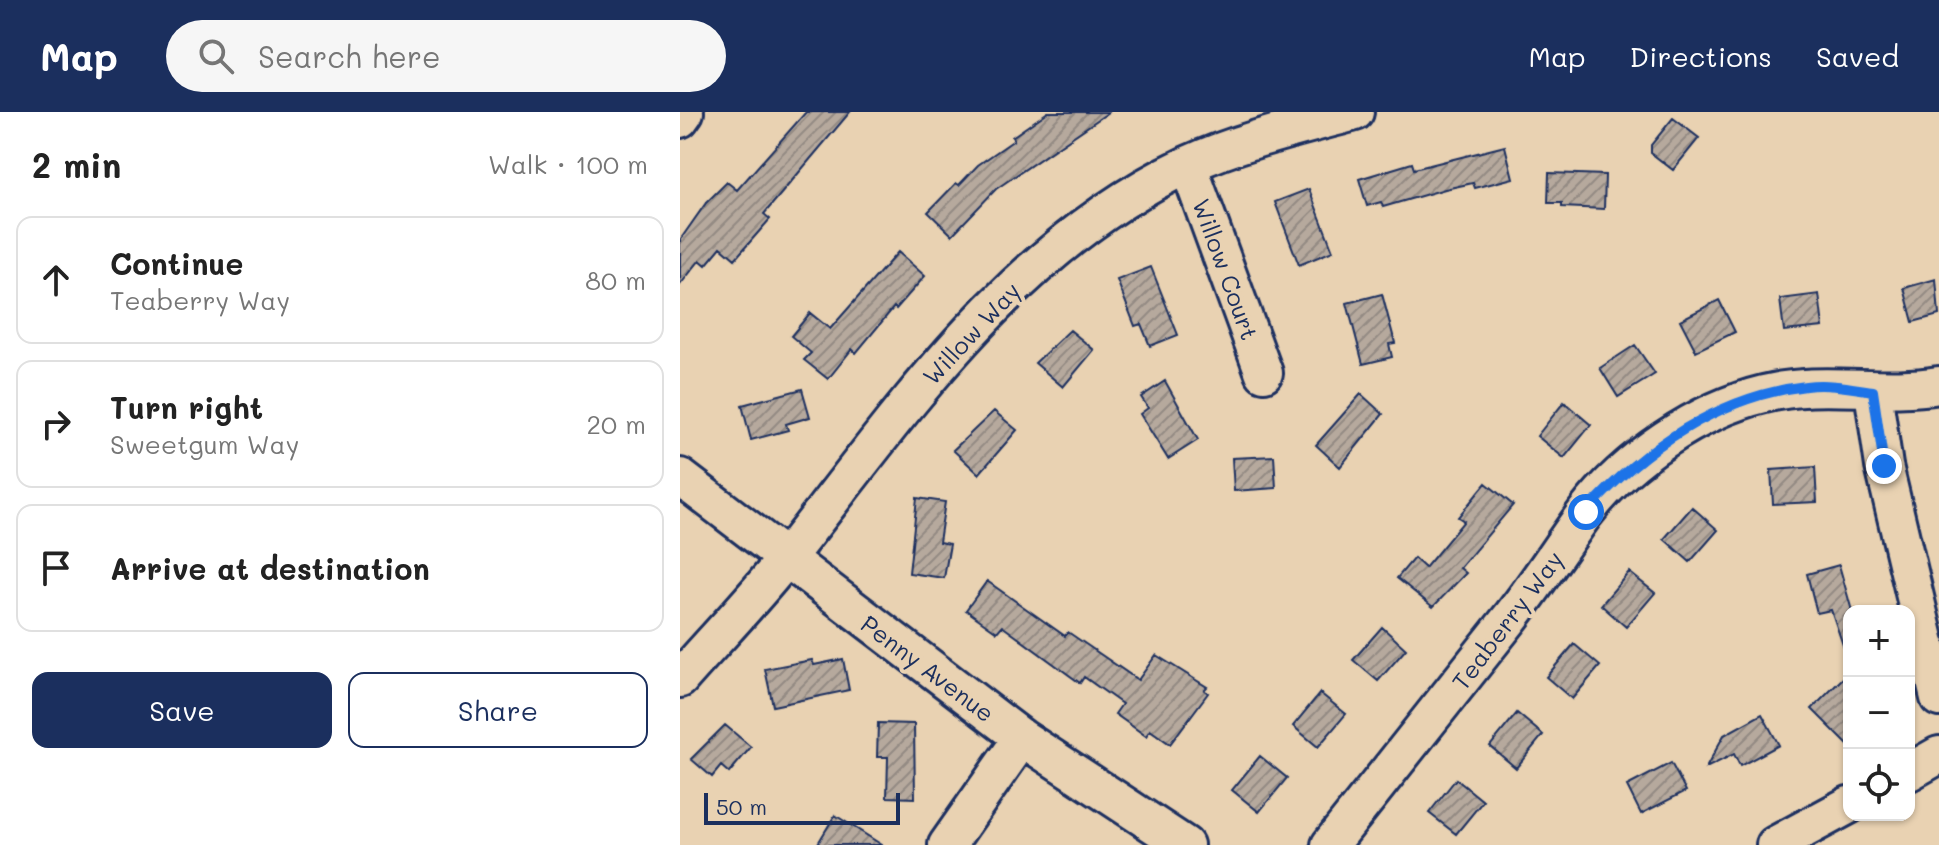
<!DOCTYPE html>
<html lang="en">
<head>
<meta charset="utf-8">
<style>
	:root { --surface:#fff; --page:#f6f6f6; --text:#222; --muted:#767676; --line:#e0e0e0; --accent:#1b2f5e }
	body { margin:0; font-family:Mali,sans-serif; background:var(--page); color:var(--text) }
	.controls { position:absolute; right:24px; bottom:24px; display:grid; overflow:hidden; border-radius:16px; box-shadow:0 2px 6px #0004 }
	.controls button { width:72px; height:72px; display:grid; place-items:center; padding:0; border:0; border-bottom:2px solid var(--line); background:var(--surface); color:var(--text); font:40px sans-serif }
	.scale { position:absolute; left:24px; bottom:20px; width:196px; box-sizing:border-box; padding-left:8px; border:4px solid #1b2f5e; border-top:0; font-size:22px; line-height:28px; white-space:nowrap; color:#1b2f5e; -webkit-text-stroke:6px #e9d2b2; paint-order:stroke }
	.stop { position:absolute; width:24px; height:24px; margin:-18px; border:6px solid #1a73e8; border-radius:50%; background:#fff }
	.stop.end { background:#1a73e8; border-color:#fff; box-shadow:0 2px 8px #0008 }
	.list { margin:0; padding:0; list-style:none }
	h2 { display:flex; justify-content:space-between; align-items:center; height:104px; margin:0; padding:0 32px; font-size:34px }
	h2 small { font-size:26px; font-weight:400; color:var(--muted) }
	.list li { display:grid; grid-template-columns:52px 1fr auto; gap:24px; align-items:center; box-sizing:border-box; height:128px; margin:0 16px 16px; padding:0 16px; border:2px solid var(--line); border-radius:16px }
	.list b { display:block; font-size:30px; white-space:nowrap }
	.list p { margin:0; font-size:26px; white-space:nowrap; color:var(--muted) }
	.list em { font-size:26px; font-style:normal; color:var(--muted) }
	.actions { display:flex; gap:16px; padding:24px 32px }
	.actions a { flex:1; padding:18px 0; border:2px solid var(--accent); border-radius:16px; text-align:center; font-size:28px; color:var(--accent) }
	.actions .main { background:var(--accent); color:#fff }
	.icon { flex:none; width:44px; height:44px; fill:none; stroke:currentColor; stroke-width:2; stroke-linecap:round; stroke-linejoin:round }
	.map { position:relative; flex:none; width:1259px; height:733px; overflow:hidden }
	header { display:flex; align-items:center; gap:48px; box-sizing:border-box; height:112px; padding:0 40px; background:var(--accent); color:#fff }
	header strong { font-size:38px }
	nav { display:flex; gap:44px; margin-inline-start:auto; font-size:28px }
	.search { width:560px; height:72px; background:var(--page); display:flex; align-items:center; gap:20px; box-sizing:border-box; padding:0 28px; border-radius:44px; color:var(--muted); font-size:30px }
	main { display:flex }
	aside { flex:1; background:var(--surface) }
	.map>svg:first-child { display:block }
	.building { fill:url(#building-hatch); stroke:#1b2f5e; stroke-width:2 }
	.lines { fill:none; stroke-linecap:round; stroke-linejoin:round }
	.minor-casing { stroke:#1b2f5e; stroke-width:42 }
	.minor { stroke:#e9d2b2; stroke-width:36 }
	.route { stroke:#1a73e8; stroke-width:10 }
	.labels { text-anchor:middle; dominant-baseline:central; stroke-width:8; stroke-linejoin:round; paint-order:stroke }
	.street-label { font-size:24px; fill:#1b2f5e; stroke:#e9d2b2 }
</style>
</head>
<body>
<header>
<strong>Map</strong>
<div class="search"><svg class="icon" aria-label="search" viewBox="0 0 24 24"><circle cx="10" cy="10" r="6"/><path d="M15 15l6 6"/></svg>Search here</div>
<nav><a>Map</a><a>Directions</a><a>Saved</a></nav>
</header>
<main>
<aside>
<h2>2 min<small>Walk · 100 m</small></h2>
<ul class="list">
<li><svg class="icon" aria-label="ahead" viewBox="0 0 24 24"><path d="M12 20V5M6 11l6-6 6 6"/></svg><div><b>Continue</b><p>Teaberry Way</p></div><em>80 m</em></li>
<li><svg class="icon" aria-label="right" viewBox="0 0 24 24"><path d="M7 20v-9h11M14 6l5 5-5 5"/></svg><div><b>Turn right</b><p>Sweetgum Way</p></div><em>20 m</em></li>
<li><svg class="icon" aria-label="arrive" viewBox="0 0 24 24"><path d="M6 21V4h12l-3 4 3 4H6"/></svg><div><b>Arrive at destination</b></div></li>
</ul>
<div class="actions"><a class="main">Save</a><a>Share</a></div>
</aside>
<div class="map">
<svg width="1259" height="733" viewBox="0 0 1259 733">
	<defs>
		<pattern id="building-hatch" width="6" height="6" patternUnits="userSpaceOnUse" patternTransform="scale(2)"><rect width="6" height="6" fill="#b6a99d"/><path d="M-1 1l2-2M0 6l6-6M5 7l2-2" fill="none" stroke="#938a83"/></pattern>
	</defs>
	<rect width="100%" height="100%" fill="#e9d2b2"/>
	<filter id="ink" filterUnits="userSpaceOnUse"><feTurbulence type="fractalNoise" baseFrequency=".0125" numOctaves="2"/><feDisplacementMap in="SourceGraphic" scale="16" xChannelSelector="R" yChannelSelector="G"/><feConvolveMatrix kernelMatrix="1 2 1 2 8 2 1 2 1" color-interpolation-filters="sRGB"/></filter>
	<g filter="url(#ink)">
		<!-- building -->
		<path class="building" d="M126 0H170L84 102 90 107 55 147 41 135 26 153 20 148 0 173V128L26 91 47 70 57 78Z
			M368 0H429L316 77 272 123 248 100 276 71 279 73 298 53 334 28 332 25Z
			M993 6 1019 26 993 58 971 41V33Z
			M825 34 833 66 795 76 793 71 765 77 703 95 701 90 687 94 679 67 732 51 734 57Z
			M869 61 925 63 924 97 882 95V91H868Z
			M629 77 653 139 619 153 595 90Z
			M218 140 245 164 216 197 214 195 176 241 172 237 148 267 124 248 131 241 111 224 130 201 150 217Z
			M471 155 498 223 470 234 461 212 455 214 437 168Z
			M1256 167 1259 203 1233 210 1224 176Z
			M702 182 715 231 709 232 712 245 683 252 667 191Z
			M1139 182 1143 215 1104 219 1100 187Z
			M1039 188 1055 220 1016 239 1000 208Z
			M390 218 414 238 383 275 355 251Z
			M955 233 975 262 938 285 920 256Z
			M485 269 518 328 488 347 460 302 468 296 461 285Z
			M122 277 130 305 106 312 108 318 71 328 62 293Z
			M681 282 703 302 660 355 636 333Z
			M884 290 911 313 884 346 857 324Z
			M314 299 337 318 299 362 273 338Z
			M594 344 596 376 554 379 552 346Z
			M1135 355 1137 390 1093 392 1091 358Z
			M806 371 833 393 780 456 786 461 753 495 717 466 734 446 745 456 784 409 778 405Z
			M237 386 265 390 259 430 270 432 264 466 229 461Z
			M1012 395 1038 418 1010 450 984 427Z
			M1159 453 1172 499 1169 534 1164 536 1151 498 1137 501 1127 462Z
			M949 460 975 481 946 515 921 493Z
			M307 469 385 524 388 520 458 568 476 543 527 575 524 578 528 581 490 632 470 618 466 624 435 602 442 592 404 565 400 571 322 514 317 520 286 498Z
			M702 515 726 537 698 569 673 548Z
			M894 532 920 554 892 587 866 565Z
			M163 547 169 578 93 594 85 557 132 548 134 553Z
			M1169 560V634L1132 597Z
			M640 581 666 602 638 635 613 614Z
			M837 601 863 623 836 656 810 634Z
			M1082 602 1099 633 1060 654 1054 642 1026 656 1044 623Z
			M198 611 234 612 235 686 207 685 208 645H197Z
			M45 613 71 635 49 661 41 654 32 665 11 647Z
			M580 644 607 666 579 700 552 678Z
			M991 651 1006 679 961 702 947 674Z
			M776 667 803 689 776 722 749 701Z
			M155 703 202 733H137Z"/>
		<g class="lines">
			<defs>
				<path id="minor" d="M0 7 5 0
					M508 53 584 261
					M1193 279 1204 354 1259 586
					M0 365 342 626 505 733
					M0 567C36 526 75 486 108 444 224 297 333 135 507 53 560 29 619 15 675 0
					M1229 660 1259 643
					M267 733 342 626
					M650 733C709 659 768 584 827 510 855 475 879 437 905 401 946 347 1018 298 1084 282 1143 267 1200 283 1259 273
					M1095 733 1169 693"/>
			</defs>
			<!-- minor casing -->
			<use href="#minor" class="minor-casing"/>
			<!-- minor -->
			<use href="#minor" class="minor"/>
		</g>
	</g>
	<g class="lines" filter="url(#ink)">
		<!-- route -->
		<path class="route" d="M906 400C962 337 1039 284 1126 274 1148 271 1172 276 1193 279L1204 354"/>
	</g>
	<g class="labels">
		<!-- street labels -->
		<g class="street-label">
			<text transform="translate(546 157) rotate(70)">Willow Court</text>
			<text transform="translate(291 221) rotate(-47)">Willow Way</text>
			<text transform="translate(827 508) rotate(-53)">Teaberry Way</text>
			<text transform="translate(248 556) rotate(37)">Penny Avenue</text>
		</g>
	</g>
</svg>
<div class="controls">
<button>+</button>
<button>−</button>
<button><svg class="icon" aria-label="locate" viewBox="0 0 24 24"><circle cx="12" cy="12" r="6"/><path d="M12 2v4M12 18v4M2 12h4M18 12h4"/></svg></button>
</div>
<div class="scale">50 m</div>
<div class="stop" style="left:906px;top:400px"></div>
<div class="stop end" style="left:1204px;top:354px"></div>
</div>
</main>
</body>
</html>
